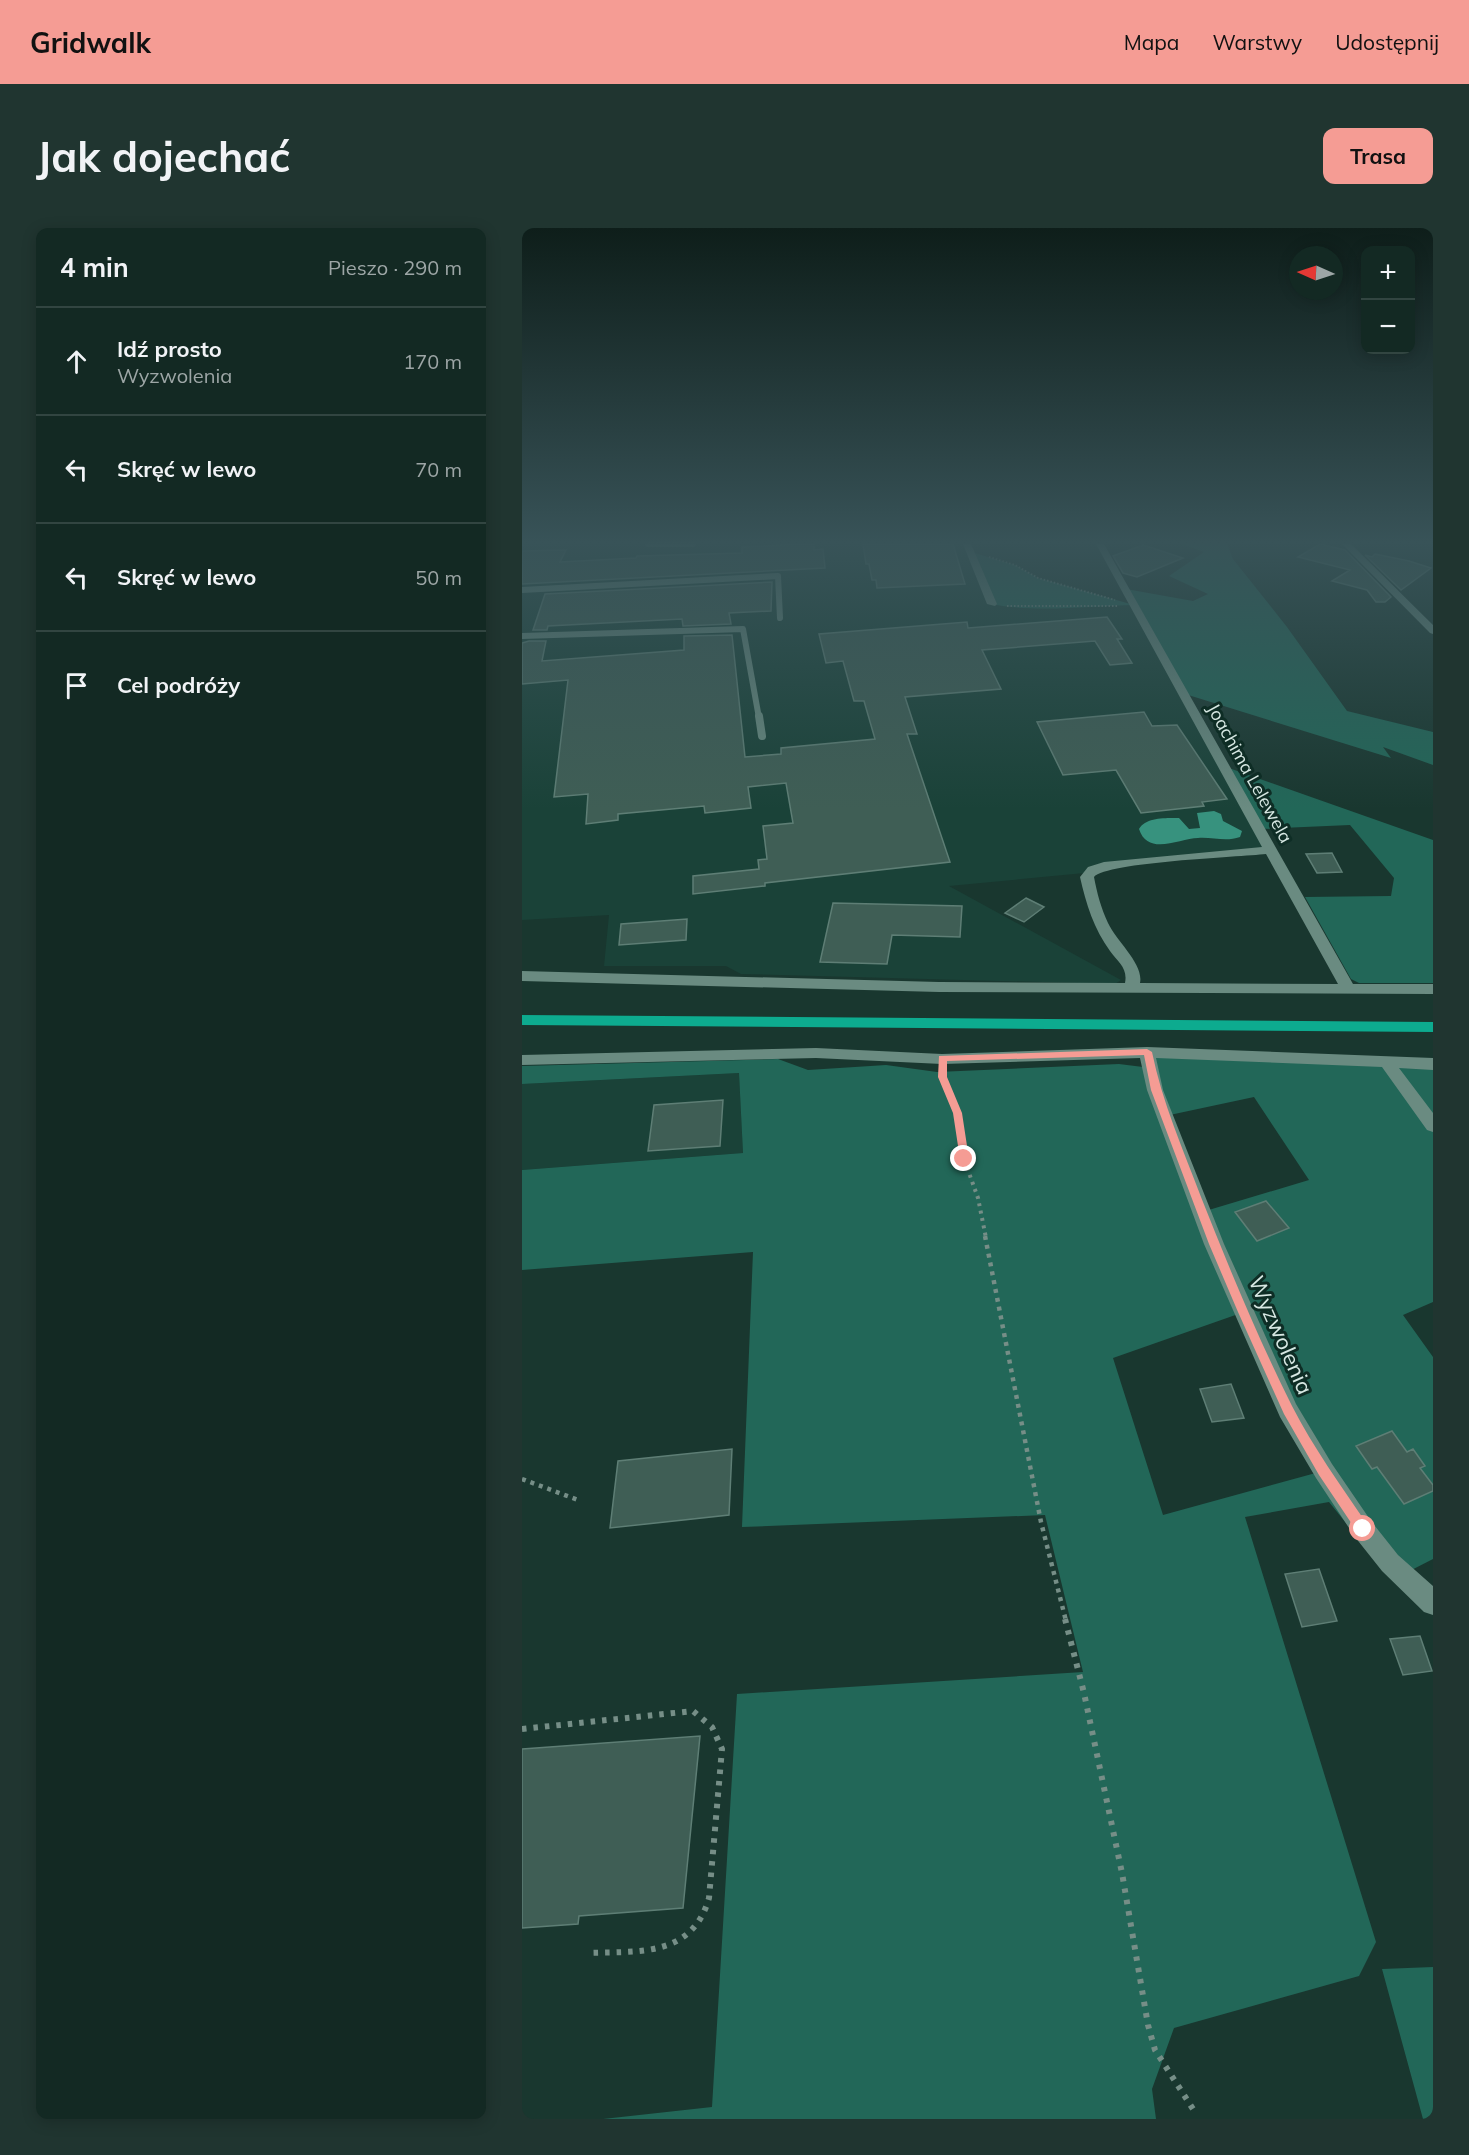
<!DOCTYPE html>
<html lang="pl">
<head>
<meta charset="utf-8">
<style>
	:root { --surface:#132923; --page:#203530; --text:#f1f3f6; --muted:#9da6a6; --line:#324541; --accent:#f59c94 }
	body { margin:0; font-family:Mulish,sans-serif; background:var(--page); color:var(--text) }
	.controls { position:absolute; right:18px; top:18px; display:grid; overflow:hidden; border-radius:12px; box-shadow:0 3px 15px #0003 }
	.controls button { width:54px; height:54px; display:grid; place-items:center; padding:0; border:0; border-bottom:2px solid var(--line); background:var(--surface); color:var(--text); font:30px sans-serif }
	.compass { position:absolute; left:767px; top:18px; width:54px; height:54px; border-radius:50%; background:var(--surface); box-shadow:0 3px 15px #0003; rotate:273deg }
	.stop { position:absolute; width:18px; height:18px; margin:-14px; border:4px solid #f59c94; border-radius:50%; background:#fff }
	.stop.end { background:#f59c94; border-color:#fff; box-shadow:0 2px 6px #0008 }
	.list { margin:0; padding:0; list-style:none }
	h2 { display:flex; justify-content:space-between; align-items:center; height:78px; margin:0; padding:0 24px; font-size:26px }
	h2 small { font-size:20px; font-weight:400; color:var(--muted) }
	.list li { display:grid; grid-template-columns:39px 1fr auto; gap:18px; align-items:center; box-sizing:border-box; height:108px; padding:0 24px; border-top:2px solid var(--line) }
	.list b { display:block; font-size:22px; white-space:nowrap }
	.list p { margin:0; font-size:20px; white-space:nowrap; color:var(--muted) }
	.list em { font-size:20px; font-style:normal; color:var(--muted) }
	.icon { flex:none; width:33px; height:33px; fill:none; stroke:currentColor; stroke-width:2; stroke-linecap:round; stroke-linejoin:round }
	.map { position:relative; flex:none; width:911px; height:1891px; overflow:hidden; border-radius:12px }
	header { display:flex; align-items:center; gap:36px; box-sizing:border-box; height:84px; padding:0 30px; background:var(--accent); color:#111 }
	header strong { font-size:28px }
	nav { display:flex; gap:33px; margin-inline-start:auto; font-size:21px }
	.intro { display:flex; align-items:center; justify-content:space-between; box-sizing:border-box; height:144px; padding:0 36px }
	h1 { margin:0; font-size:42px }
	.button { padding:15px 27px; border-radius:12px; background:var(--accent); color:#111; font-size:21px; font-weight:700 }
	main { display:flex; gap:36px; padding:0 36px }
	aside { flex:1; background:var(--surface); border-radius:12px; box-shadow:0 3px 15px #0003 }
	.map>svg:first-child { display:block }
	.built { fill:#1a4238 }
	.green { fill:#226758; fill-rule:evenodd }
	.water { fill:#37927e }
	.building { fill:#3f5e55; stroke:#5e7e75; stroke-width:1.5 }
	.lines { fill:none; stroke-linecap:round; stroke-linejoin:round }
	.path-far3 { stroke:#768e87; stroke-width:2; stroke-dasharray:1.5 2; stroke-linecap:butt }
	.path-far2 { stroke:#768e87; stroke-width:4; stroke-dasharray:3 4.5; stroke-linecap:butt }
	.path-far1 { stroke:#768e87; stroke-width:4.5; stroke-dasharray:4 5; stroke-linecap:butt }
	.path { stroke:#768e87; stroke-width:6; stroke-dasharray:4.5 7; stroke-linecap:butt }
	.lane-far1 { stroke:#6a8b81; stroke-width:6 }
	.lane { stroke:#6a8b81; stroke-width:8 }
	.street { fill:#6a8b81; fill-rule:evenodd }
	.highway { fill:#0dab8f; fill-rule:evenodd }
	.route { fill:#f59c94 }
	.labels { text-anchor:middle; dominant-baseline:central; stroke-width:6; stroke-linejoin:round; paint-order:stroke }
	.far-street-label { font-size:18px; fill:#d7e8e3; stroke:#0e2d25 }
	.street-label { font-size:22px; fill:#d7e8e3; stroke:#0e2d25 }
</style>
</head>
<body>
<header>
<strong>Gridwalk</strong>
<nav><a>Mapa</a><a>Warstwy</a><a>Udostępnij</a></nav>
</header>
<div class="intro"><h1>Jak dojechać</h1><a class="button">Trasa</a></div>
<main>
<aside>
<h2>4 min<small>Pieszo · 290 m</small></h2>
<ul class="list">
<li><svg class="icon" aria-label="ahead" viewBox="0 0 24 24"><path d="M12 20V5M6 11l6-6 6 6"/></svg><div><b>Idź prosto</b><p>Wyzwolenia</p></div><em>170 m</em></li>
<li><svg class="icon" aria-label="left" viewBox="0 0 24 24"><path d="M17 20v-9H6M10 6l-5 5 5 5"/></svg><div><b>Skręć w lewo</b></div><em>70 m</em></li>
<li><svg class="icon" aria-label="left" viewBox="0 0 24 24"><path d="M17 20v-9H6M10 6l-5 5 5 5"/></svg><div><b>Skręć w lewo</b></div><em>50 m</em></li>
<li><svg class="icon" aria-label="arrive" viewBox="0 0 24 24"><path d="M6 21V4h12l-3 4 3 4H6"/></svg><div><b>Cel podróży</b></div></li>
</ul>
</aside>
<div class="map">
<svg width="911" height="1891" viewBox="0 0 911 1891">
	<rect width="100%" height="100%" fill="#19372f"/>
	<!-- built -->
	<path class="built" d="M0 316H445L470 376 613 377 749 622 610 634 573 644 427 658 599 752 593 756 219 746 204 738H82L87 687 0 692Z
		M217 845 221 925 0 942V856Z"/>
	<!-- green -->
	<path class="green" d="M660 316H705L711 331 765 399 825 483 911 504V537L861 519 869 530 663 466 613 377C568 378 513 385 470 376L446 323 493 337 516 350 612 377 604 361 671 373 686 366 647 348 682 324Z
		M704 539 911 612V755H837L829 751 783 669 869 668 872 650 828 597 737 601Z
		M625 824 911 836V1074L881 1087 911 1129V1331L870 1352 807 1274 723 1289 854 1714 837 1748 652 1800 630 1861 634 1891H81L190 1879 215 1466 561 1444 523 1287 220 1299 231 1024 0 1042V942L221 925 217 845 0 856V838L256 831 286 842 364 837 415 844 597 836 621 839ZM732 869 787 952 680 984 643 888ZM722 1084 801 1243 641 1287 591 1130Z
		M911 1739V1891H901L860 1741Z"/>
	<!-- water -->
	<path class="water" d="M692 583 699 586 701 593 720 603 718 609C704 614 691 609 676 610 658 610 626 629 617 601 624 589 643 590 657 590L667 601 678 600 675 585Z"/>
	<!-- building -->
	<path class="building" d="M286 316H292V322L301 321 303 340 0 356V323L44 322 38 334 114 330 115 328 220 325V319Z
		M341 316H431L443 356 355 360 354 352H350L347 336H344Z
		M798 316 823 322 869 369 863 374H854L845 362 810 353 828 342 776 329Z
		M621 317 661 330 615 349 601 345 591 328Z
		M853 326 887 333 909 340 879 362 843 327 850 329Z
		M250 354 249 383 207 385 209 396 161 398 160 391 26 398 25 402H11L23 366Z
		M585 389 600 411H595L610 435 588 437 573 413 460 422 479 461 383 469 395 506H385L428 634 243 655V658L171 666V648L237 641 236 632 245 631 241 598 271 595 264 555 226 559 229 580 183 585 182 578 96 586V592L64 596 66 566 32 569 46 452 0 456V415L7 413H24L20 433 162 422V408L210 407 223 529 259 526V520L353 511 342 473H332L321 433 304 435 297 406 445 394 446 400Z
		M622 484 630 498 655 497 705 571 680 574 682 578 619 585 594 542 541 547 515 494Z
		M810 625 820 644 795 645 784 626Z
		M504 670 522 679 502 694 483 685Z
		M311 675 440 678 438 709 370 707 365 736 298 734Z
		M165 691 164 712 97 717 99 696Z
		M201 872 198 918 126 923 132 877Z
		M744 973 767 1000 735 1013 713 984Z
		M709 1156 722 1190 690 1194 678 1161Z
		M870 1203 885 1224 891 1221 903 1238 898 1240 911 1257V1263L882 1276 855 1239 850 1241 834 1218Z
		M210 1221 207 1287 88 1300 96 1233Z
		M797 1341 815 1393 780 1399 763 1346Z
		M898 1408 910 1443 881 1447 868 1411Z
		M178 1508 161 1680 57 1688 56 1696 0 1700V1521Z"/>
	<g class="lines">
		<!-- path-far3 -->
		<path class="path-far3" d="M467 329 493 337 516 350 593 372
			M485 378H597"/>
		<!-- path-far2 -->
		<path class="path-far2" d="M421 846 436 885 442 931 456 970 464 1010"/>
		<!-- path-far1 -->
		<path class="path-far1" d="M463 1008 519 1294 544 1393
			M0 1251 56 1272"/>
		<!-- path -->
		<path class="path" d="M543 1391 562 1465 600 1645 626 1797 633 1822 671 1881
			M0 1501 171 1483 190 1499 200 1521 187 1670C170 1730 115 1723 65 1725"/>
		<!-- lane-far1 -->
		<path class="lane-far1" d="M126 316H171
			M0 362 256 348 258 390
			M0 408 221 401 237 490"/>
		<!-- lane -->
		<path class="lane" d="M237 488 240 508"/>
		<!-- street -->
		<path class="street" d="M441 316H449L475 376 473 378 465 376Z
			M574 316H582L831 756H911V766L417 764 0 753V743L417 754 603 755C606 740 596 734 588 723 572 701 564 676 558 649L566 639 582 634 740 619ZM744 626 816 756 618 755C622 736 595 714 586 695 579 680 575 665 572 649 585 634 717 629 744 626Z
			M820 316H829L911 397V406L908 405Z
			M625 819 911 830V842L877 840 911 885V904L905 902 860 839 634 830 641 862 702 1016 774 1176 810 1236 849 1293 876 1327 911 1358V1387L902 1384 860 1343 833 1309 794 1250 758 1189 682 1016 625 862 618 830 420 836 294 830 0 837V827L294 820 420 826Z"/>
		<!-- highway -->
		<path class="highway" d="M0 787 911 794V804L0 797Z"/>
	</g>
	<!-- sky -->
	<linearGradient id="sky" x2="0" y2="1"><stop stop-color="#0e1e1a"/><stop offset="0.54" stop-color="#385358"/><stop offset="1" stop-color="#385358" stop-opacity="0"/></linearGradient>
	<rect width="911" height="581" fill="url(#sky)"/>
	<!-- route -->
	<path class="route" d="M625 821 630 824C640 874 661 921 679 969 707 1040 736 1110 770 1178 791 1219 819 1258 845 1296L847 1301 845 1305H836L797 1247 762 1186 716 1084 687 1016 629 862 622 827 425 833V849L440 885 447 931 442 935 438 931 431 885 416 849 417 828Z"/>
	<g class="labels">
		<!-- far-street labels -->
		<g class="far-street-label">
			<text transform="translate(728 545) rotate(61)">Joachima Lelewela</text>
		</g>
		<!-- street labels -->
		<g class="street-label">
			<text transform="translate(759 1107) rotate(66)">Wyzwolenia</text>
		</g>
	</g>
</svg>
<div class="controls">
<button>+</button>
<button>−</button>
</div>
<svg class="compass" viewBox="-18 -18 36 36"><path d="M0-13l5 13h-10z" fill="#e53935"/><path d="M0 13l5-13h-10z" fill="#9da6a6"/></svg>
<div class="stop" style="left:841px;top:1301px"></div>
<div class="stop end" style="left:442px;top:931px"></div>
</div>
</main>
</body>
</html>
